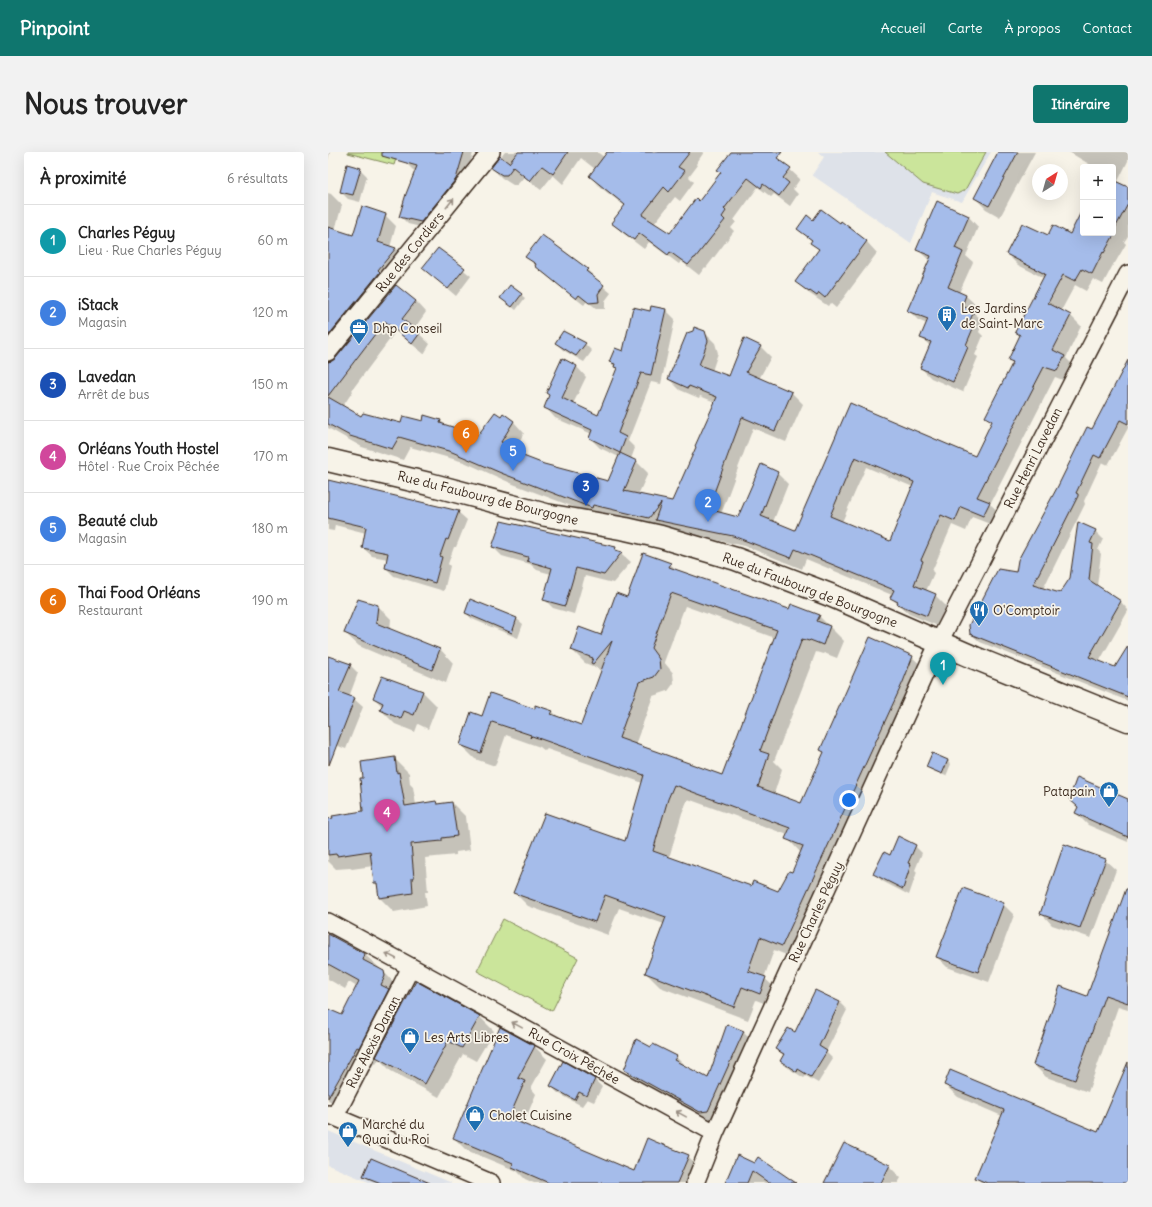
<!DOCTYPE html>
<html lang="fr">
<head>
<meta charset="utf-8">
<style>
	:root { --surface:#fff; --page:#f2f2f2; --text:#222; --muted:#767676; --line:#e0e0e0; --accent:#0f766e }
	body { margin:0; font-family:Delius,sans-serif; background:var(--page); color:var(--text) }
	.controls { position:absolute; right:12px; top:12px; display:grid; overflow:hidden; border-radius:4px; box-shadow:0 4px 16px #0002 }
	.controls button { width:36px; height:36px; display:grid; place-items:center; padding:0; border:0; border-bottom:1px solid var(--line); background:var(--surface); color:var(--text); font:20px sans-serif }
	.compass { position:absolute; left:704px; top:12px; width:36px; height:36px; border-radius:50%; background:var(--surface); box-shadow:0 4px 16px #0002; rotate:37deg }
	.you { position:absolute; left:521px; top:648px; width:14px; height:14px; margin:-10px; border:3px solid #fff; border-radius:50%; background:#1a73e8; box-shadow:0 0 0 6px #1a73e833 }
	.badge { display:grid; place-items:center; width:26px; height:26px; border-radius:50%; background:var(--accent); color:#fff; font-size:13px; font-weight:700 }
	.pin { position:absolute; translate:-50% -33px; filter:drop-shadow(0 1px 2px #0008) }
	.pin::after { content:''; position:absolute; top:21px; width:14px; height:12px; background:inherit; clip-path:polygon(0 0,100% 0,50% 100%) }
	.list { margin:0; padding:0; list-style:none }
	h2 { display:flex; justify-content:space-between; align-items:center; height:52px; margin:0; padding:0 16px; font-size:17px }
	h2 small { font-size:13px; font-weight:400; color:var(--muted) }
	.list li { display:grid; grid-template-columns:26px 1fr auto; gap:12px; align-items:center; box-sizing:border-box; height:72px; padding:0 16px; border-top:1px solid var(--line) }
	.list b { display:block; font-size:15px; white-space:nowrap }
	.list p { margin:0; font-size:13px; white-space:nowrap; color:var(--muted) }
	.list em { font-size:13px; font-style:normal; color:var(--muted) }
	.map { position:relative; flex:none; width:800px; height:1031px; overflow:hidden; border-radius:4px }
	header { display:flex; align-items:center; gap:24px; box-sizing:border-box; height:56px; padding:0 20px; background:var(--accent); color:#fff }
	header strong { font-size:19px }
	nav { display:flex; gap:22px; margin-inline-start:auto; font-size:14px }
	.intro { display:flex; align-items:center; justify-content:space-between; box-sizing:border-box; height:96px; padding:0 24px }
	h1 { margin:0; font-size:28px }
	.button { padding:10px 18px; border-radius:4px; background:var(--accent); color:#fff; font-size:14px; font-weight:700 }
	main { display:flex; gap:24px; padding:0 24px }
	aside { flex:1; background:var(--surface); border-radius:4px; box-shadow:0 4px 16px #0002 }
	.map>svg:first-child { display:block }
	.built { fill:#dee2e9 }
	.green { fill:#cbe59b; stroke:#83885c }
	.shadow { fill:#0003; fill-rule:evenodd }
	.building { fill:#a5bcea; stroke:#3b2a1e; fill-rule:evenodd }
	.lines { fill:none; stroke-linecap:round; stroke-linejoin:round }
	.minor-casing { stroke:#3b2a1e; stroke-width:20 }
	.major-casing { stroke:#3b2a1e; stroke-width:25 }
	.minor { stroke:#f7f3e8; stroke-width:17 }
	.major { stroke:#f7f3e8; stroke-width:22 }
	.oneway { stroke:#998e83 }
	.labels { text-anchor:middle; dominant-baseline:central; stroke-width:3.5; stroke-linejoin:round; paint-order:stroke }
	.street-label { font-size:13px; fill:#3b2a1e; stroke:#f7f3e8 }
	.poi-label { font-size:13px; fill:#3b2a1e; stroke:#f7f3e8; text-anchor:start }
</style>
</head>
<body>
<header>
<strong>Pinpoint</strong>
<nav><a>Accueil</a><a>Carte</a><a>À propos</a><a>Contact</a></nav>
</header>
<div class="intro"><h1>Nous trouver</h1><a class="button">Itinéraire</a></div>
<main>
<aside>
<h2>À proximité<small>6 résultats</small></h2>
<ul class="list">
<li><span class="badge" style="background:#0f9aa8">1</span><div><b>Charles Péguy</b><p>Lieu · Rue Charles Péguy</p></div><em>60 m</em></li>
<li><span class="badge" style="background:#3f7fe0">2</span><div><b>iStack</b><p>Magasin</p></div><em>120 m</em></li>
<li><span class="badge" style="background:#1a4fb4">3</span><div><b>Lavedan</b><p>Arrêt de bus</p></div><em>150 m</em></li>
<li><span class="badge" style="background:#d1479c">4</span><div><b>Orléans Youth Hostel</b><p>Hôtel · Rue Croix Pêchée</p></div><em>170 m</em></li>
<li><span class="badge" style="background:#3f7fe0">5</span><div><b>Beauté club</b><p>Magasin</p></div><em>180 m</em></li>
<li><span class="badge" style="background:#e8710a">6</span><div><b>Thai Food Orléans</b><p>Restaurant</p></div><em>190 m</em></li>
</ul>
</aside>
<div class="map">
<svg width="800" height="1031" viewBox="0 0 800 1031">
	<rect width="100%" height="100%" fill="#f7f3e8"/>
	<filter id="ink" filterUnits="userSpaceOnUse"><feTurbulence type="fractalNoise" baseFrequency=".025" numOctaves="2"/><feDisplacementMap in="SourceGraphic" scale="8" xChannelSelector="R" yChannelSelector="G"/><feConvolveMatrix kernelMatrix="1 2 1 2 8 2 1 2 1" color-interpolation-filters="sRGB"/></filter>
	<g filter="url(#ink)">
		<!-- built -->
		<path class="built" d="M490 0H663L634 50 604 40 583 91 484 23 496 5Z
			M0 979 124 1031H43L0 1013Z"/>
		<!-- green -->
		<path class="green" d="M20 0H70L66 13 20 1Z
			M557 0H658L637 38 629 42 595 32Z
			M175 767 250 806 224 859 149 819Z"/>
		<!-- shadow -->
		<path class="shadow" d="M0 0H2L0 8Z
			M77 0H150V2L145 1 136 34 101 77 80 72 72 64 88 19 85 18 77 10Z
			M177 0H269L276 5 280 0H376L368 12 370 13 361 25 366 30 352 49 347 45 326 72 342 83 372 50 394 21 391 18 404 0H443L472 27 465 37 470 42 462 54 446 42 443 45 430 35 406 68 408 70 403 76 406 79 378 116 377 115 371 123 353 109 351 112 321 90 316 97 295 81 284 71 297 54 272 35 262 24 267 17 253 6 235 32 225 23 213 38 196 25 189 33H185L174 26 164 16Z
			M671 0H707L672 65 658 57 647 46Z
			M741 0H800V9L789 31 800 36V84L796 90 798 92 787 111H786L775 132 765 127 758 139 747 133 733 159 743 164 753 174 738 206 748 216 740 230 727 225 662 352 673 362 667 374 644 365 638 379 624 373 604 419 606 421 598 439 607 443 618 454 610 474 581 462 563 446 564 443 478 407 474 417 417 394 340 378 335 374 332 377 275 366 185 332 136 310 82 295 75 308 34 295 0 276V41L3 42 14 53 7 78 26 84 57 63 68 74 62 95 68 96 78 107 3 205 0 211 8 207 68 134 88 149 98 160 86 177 102 192 96 202 68 179 24 238 25 239 15 254 34 265 73 273 113 269 118 274 150 284 176 263 186 270 196 281 187 297 191 298 199 306 216 313 281 331 291 305 272 296 262 286 264 282 227 266 218 256 222 244 219 241 235 208 249 215 258 225 245 252 271 264 289 217 282 210 295 201 323 160 338 158 347 167 333 232 323 230 300 289 307 296 303 307 309 310 320 321 310 343 345 350 387 250 372 244 371 246 352 238 341 227 376 180 387 191 390 201 384 219 401 225 432 194 443 205 431 227 464 241 475 252 458 290 425 276 393 362 411 366 449 321 460 332 445 370 467 379 522 252 647 305 665 270 658 264 685 212 681 207 692 184 688 180 716 126 690 113 679 102 720 84 742 83 755 59V81H785V15H766ZM538 315 585 335 563 390 514 370Z
			M32 17 39 24 32 50 20 47 13 40Z
			M641 65 650 75 638 104 645 110 631 141 638 144 648 153 645 160 655 169 651 180 655 184 647 203 650 205 635 240 603 226 593 216 602 194 594 186 599 172 590 168 581 159 602 109 590 98Z
			M485 69 512 73 513 71 539 90 549 101 508 156 502 151 500 154 479 140 468 129 491 98 484 91 485 90 470 76Z
			M110 97 143 124 128 144 95 116Z
			M199 105 259 118 266 124 265 126 283 141 277 149V157H269L259 149 256 153 215 121Z
			M182 134 197 146 188 158 177 149Z
			M235 180 257 192 264 199 256 210 235 198 228 191Z
			M800 230V276L780 313 774 310 756 349 757 352 715 437 733 442 743 426 767 379 775 387 770 398 773 402 769 434 793 450 800 458V459L771 510 787 517 800 497V549L652 490 643 482 688 421 764 279Z
			M0 329 130 360 139 368 128 395H126L120 412 122 414 116 439 66 424 58 416 60 407 44 404 35 396 38 381 7 373 6 379 0 378Z
			M165 395 287 396 303 410 285 431 257 424 246 462 225 456 216 447 223 422 209 418 202 412 174 404Z
			M342 412 349 418 461 459 491 464 516 489 509 506 496 501 495 502 488 500 446 609 454 617 446 642 474 652 496 601 493 598 584 505 598 518 468 807 446 798 436 826 452 840 446 855 428 848 420 868 332 835 318 821 336 772 291 756 280 783 200 754 187 741 298 690 315 631 219 597 217 599 212 595 178 583 167 614 147 607 133 593 154 565 207 558 208 554 225 560 231 566 254 574 274 520 269 516 257 511 244 498 274 484 300 447ZM357 454 447 486 394 624 307 593 325 544 340 539 346 531 345 521 336 510ZM360 647 460 683 459 686 473 701 464 722 451 740 424 736 341 706 354 661Z
			M50 454 63 467 62 478 112 497 125 511 118 531 31 494 17 481Z
			M138 461 189 467 195 472 190 486 144 467Z
			M0 505 22 513 30 521 21 545 26 547 35 555 18 597 0 590Z
			M54 525 95 540 109 554 100 577 90 572 87 580 67 572 53 558 54 554 46 546Z
			M66 606 81 621 82 632 85 635 88 653 108 651 111 653 124 651 138 665 142 698 128 700V703L97 706 100 740H97L99 754 66 760 52 746 51 735 47 731 45 714 24 717 22 716 8 717 0 709V668L37 660 36 627Z
			M620 609 623 612 618 624 603 618 600 615Z
			M742 647 800 649V690L760 673 748 661 750 656Z
			M587 694 594 701 587 718 589 720 581 743 554 729 547 722 562 704Z
			M777 708 788 718 763 786 724 773 714 762Z
			M800 735V858L790 855 760 940 718 925 706 913 760 846Z
			M675 752 686 763 661 830 619 815 609 805Z
			M0 783 36 802 55 819 72 837 71 849 76 854 89 831 152 865 166 879 148 909 135 902 111 945 63 919 51 907 48 912 46 911 21 957 0 948V862L14 864 29 835 21 830 17 837 0 827Z
			M512 851 519 858 498 900 505 907 490 931 478 924 476 926 460 916 453 909 456 904 449 897Z
			M172 876 207 895 219 907 203 936 208 942 195 973 307 1020 360 1004 372 1016 365 1031H206L197 1027 189 1019 138 998 126 986Z
			M415 880 424 889 389 967 382 969 306 927 297 918 323 896 348 905 357 914V915L381 928Z
			M236 911 267 928 274 935 266 950 259 947 254 954 230 941 223 934Z
			M800 922V1031H654L649 1026 674 964 630 945 617 933 771 982Z
			M409 1004 466 1031H437L435 1030 434 1031H398Z
			M561 1014 573 1026 570 1031H497Z
			M37 1023 99 1031H50L40 1027Z"/>
		<!-- building -->
		<path class="building" d="M54 0H136L128 27 93 70 71 65 78 42 89 14 54 4Z
			M190 0H240L225 22 214 14 202 29 185 15 179 23H174L163 16 172 4 181 11Z
			M279 0H362L350 15 357 19 341 40 336 35 314 63 342 81 368 46 371 49 393 20 389 18 403 0H454L449 6 463 16 455 26 461 31 451 44 435 32 433 36 420 26 396 57 398 59 394 65 397 68 367 106H366L360 113 342 100 340 103 311 81 306 88 283 71 297 53 261 24Z
			M670 0H690L661 54 646 46Z
			M19 12 33 16 25 43 12 40Z
			M785 28 800 35V52L785 80Z
			M609 49 641 64 627 96 635 100 620 135 638 143 634 154 646 159 641 171 646 174 638 193 640 195 625 230 592 216 603 190 592 186 600 167 579 159 603 104 588 98Z
			M34 54 58 62 50 90 68 96 50 118 52 120 0 184V75L25 83Z
			M755 56V81H787L776 101 775 100 764 122 754 117 747 129 735 123 720 151 743 163 725 198 737 204 729 219 716 215 649 345 662 350 655 364 633 355 627 369 613 363 593 408 595 409 586 433 608 442 599 464 569 452 570 450 562 446 566 438 467 397 463 406 405 384 327 368 333 351 321 366 265 353 264 356 173 321 124 300 71 285 64 297 22 284 0 272V245L33 264 35 261 73 271 75 264 95 269 96 263 113 268 112 271 150 283 167 260 173 264 175 261 186 269 173 290 191 297 190 302 216 312 280 329 292 301 309 309 296 339 344 349 368 295 367 294 389 245 361 234 360 236 340 227 359 181 365 179 366 175 377 179 380 189 371 213 401 224 416 186 433 194 418 220 464 240 447 279 414 265 380 357 410 365 433 312 450 320 433 364 467 378 522 251 647 304 664 269 657 265 685 210 680 208 692 183 687 180 717 122 678 102 694 71 720 83 725 73 742 82ZM527 305 586 330 562 389 502 364Z
			M493 57 512 71 513 69 539 89 497 146 491 141 489 144 482 139 481 140 467 130 491 97 482 91 484 88 469 77 479 63 485 68Z
			M214 83 260 117 258 119 276 133 270 142 271 150 261 151 251 143 248 147 207 114 208 112 197 105Z
			M110 96 137 116 120 137 94 116Z
			M68 133 88 149 74 167 92 181 84 192 57 169 0 244V210L4 209 8 206Z
			M182 133 194 142 184 155 172 146Z
			M323 154 338 157 323 223 313 221 290 281 298 285 292 301 261 286 264 278 216 256 221 243 218 241 234 206 249 214 234 246 270 263 289 216 286 215 287 212 281 210 287 196 295 199 305 155 322 159Z
			M235 179 258 191 248 204 227 191Z
			M800 208V272L792 268 772 306 766 303 748 341 750 342V344L705 433 732 441 742 426 750 370 768 378 762 391 765 392 761 428 793 449 761 505 787 515 800 494V545L642 482 641 473 670 417 688 420 690 408 730 334 759 275 764 277Z
			M0 328 131 359 120 388 118 387 112 404 114 405 107 431 57 416 60 401 34 396 38 375 0 366Z
			M173 369 288 395 287 398 294 400 276 423 248 416 237 454 215 448 224 416 199 409 200 405 164 395Z
			M315 401 343 411 341 415 461 457 463 452 492 463 489 469 502 474 495 493 482 488 481 489 474 487 432 599 441 602 430 635 473 651 496 600 492 598 542 485 585 504 575 530 454 794 432 785 420 819 438 825 432 842 414 835 406 855 317 821 338 765 277 743 267 770 185 741 217 661 297 689 316 623 204 584 202 586 203 583 164 570 153 601 132 593 143 560 154 564 162 541 207 557V553L225 559 223 562 253 573 284 489 265 512 263 511 265 506 243 498 251 475 273 483 288 441 299 445ZM343 441 449 478 394 623 291 586 311 530 326 525 332 517 331 507 323 496ZM346 633 462 676 457 687 475 694 464 720 461 719 450 739 425 729 423 734 325 699 340 647Z
			M30 447 50 453 48 471 112 497 104 518 16 481Z
			M142 447 189 466 184 481 137 461Z
			M0 504 23 512 11 540 27 546 1 613Z
			M54 524 95 539 86 563 76 559 73 567 52 558 55 551 45 546Z
			M604 601 620 608 614 622 598 615Z
			M67 605 69 621 71 620 77 654 108 649 109 652 124 650 129 684 114 686V689L83 692 86 726H84L85 741 51 746 49 731H46L42 699 9 704 8 702 0 703V667L5 666 4 664 35 659 32 626H35L33 610Z
			M749 625 800 647V685L747 661 750 655 741 647Z
			M570 684 588 693 580 711 583 712 575 737 545 722 556 700 562 703Z
			M736 692 778 707 752 776 712 762Z
			M635 736 676 751 650 820 608 805Z
			M798 737H800V851L777 843 747 928 705 913 732 834 759 844Z
			M0 782 37 802 35 808 56 819 57 824 53 833 61 837 31 896 29 895 0 946V857L14 863 31 829 0 812Z
			M88 829 152 864 134 896 120 889 97 932 48 905Z
			M487 838 512 850 491 894 499 899 483 925 470 917 469 920 452 909 456 902 447 897 460 876 467 880Z
			M399 872 416 879 380 959 372 960 296 918 308 887 323 895 325 892 349 904 346 908 380 926Z
			M172 875 207 894 190 926 197 929 181 966 306 1019 319 986 328 990 361 1003 349 1031H221L184 1015 185 1011 125 986Z
			M235 909 267 927 259 944 251 940 247 948 222 934Z
			M800 910V1031H659L647 1026 676 958 616 933 622 918 770 980Z
			M516 991 562 1013 553 1031H496Z
			M409 1003 426 1011 430 1005 468 1031H441L424 1019 419 1031H397Z
			M43 1006 102 1031H53L35 1024Z"/>
		<g class="lines">
			<defs>
				<path id="minor" d="M0 200 163 0
					M0 770 83 815 387 981
					M0 962 163 1031
					M7 964 83 815
					M367 1031 387 981 611 490 800 122"/>
				<path id="major" d="M0 308 101 332 218 363 298 377 333 385 408 407 502 443 647 506 800 568"/>
			</defs>
			<!-- minor casing -->
			<use href="#minor" class="minor-casing"/>
			<!-- major casing -->
			<use href="#major" class="major-casing"/>
			<!-- minor -->
			<use href="#minor" class="minor"/>
			<!-- major -->
			<use href="#major" class="major"/>
		</g>
		<!-- one-way arrows -->
		<defs><path id="oneway-shaft" d="M-6 0H5M1.5-3L5.5 0L1.5 3" fill="none" stroke-width="1.6" stroke-linecap="round" stroke-linejoin="round"/></defs>
		<g class="oneway">
			<use href="#oneway-shaft" transform="translate(122 51) rotate(-51)"/>
			<use href="#oneway-shaft" transform="translate(63 804) rotate(-152)"/>
			<use href="#oneway-shaft" transform="translate(189 873) rotate(-151)"/>
			<use href="#oneway-shaft" transform="translate(353 962) rotate(-151)"/>
		</g>
	</g>
	<!-- icons -->
	<defs>
		<symbol id="building-pin" viewBox="-11 -11 22 30"><path d="M0 17L-7.5 6A9.5 9.5 0 1 1 7.5 6Z" fill="#1f6fb2" stroke="#f7f3e8"/><path d="M-4-6H4V6H1V3H-1V6H-4ZM-2.5-4.3h1.7v1.8h-1.7ZM.8-4.3h1.7v1.8H.8ZM-2.5-1h1.7V.8h-1.7ZM.8-1h1.7V.8H.8Z" fill="#fff"/></symbol>
		<symbol id="office-pin" viewBox="-11 -11 22 30"><path d="M0 17L-7.5 6A9.5 9.5 0 1 1 7.5 6Z" fill="#1f6fb2" stroke="#f7f3e8"/><path d="M-6-3h4V-5.5h4V-3h4V5H-6ZM-1-4.5V-3h2v-1.5ZM-6 0V1H6V0Z" fill="#fff"/></symbol>
		<symbol id="restaurant-pin" viewBox="-11 -11 22 30"><path d="M0 17L-7.5 6A9.5 9.5 0 1 1 7.5 6Z" fill="#1f6fb2" stroke="#f7f3e8"/><path d="M-5-6h1v4h1v-4h1v4h1v-4h1v5L-1.5 .5V6h-2V.5L-5-1ZM5-6V6H3V1.5H1.5Q1.5-4 5-6Z" fill="#fff"/></symbol>
		<symbol id="shop-pin" viewBox="-11 -11 22 30"><path d="M0 17L-7.5 6A9.5 9.5 0 1 1 7.5 6Z" fill="#1f6fb2" stroke="#f7f3e8"/><path d="M-5-2.5h2.3a2.7 3.5 0 0 1 5.4 0H5L5.5 6h-11ZM-1.5-2.5h3a1.5 2.3 0 0 0-3 0Z" fill="#fff"/></symbol>
	</defs>
	<g fill-rule="evenodd">
		<use href="#building-pin" x="608" y="152" width="22" height="30"/>
		<use href="#office-pin" x="20" y="165" width="22" height="30"/>
		<use href="#restaurant-pin" x="640" y="447" width="22" height="30"/>
		<use href="#shop-pin" x="770" y="628" width="22" height="30"/>
		<use href="#shop-pin" x="71" y="874" width="22" height="30"/>
		<use href="#shop-pin" x="136" y="952" width="22" height="30"/>
		<use href="#shop-pin" x="9" y="968" width="22" height="30"/>
	</g>
	<g class="labels">
		<!-- street labels -->
		<g class="street-label">
			<text transform="translate(82 100) rotate(-51)">Rue des Cordiers</text>
			<text transform="translate(705 306) rotate(-63)">Rue Henri Lavedan</text>
			<text transform="translate(160 346) rotate(14)">Rue du Faubourg de Bourgogne</text>
			<text transform="translate(482 438) rotate(21)">Rue du Faubourg de Bourgogne</text>
			<text transform="translate(488 760) rotate(-65)">Rue Charles Péguy</text>
			<text transform="translate(45 890) rotate(-63)">Rue Alexis Danan</text>
			<text transform="translate(246 904) rotate(29)">Rue Croix Pêchée</text>
		</g>
		<!-- poi labels -->
		<g class="poi-label">
			<text x="633" y="156">Les Jardins<tspan x="633" dy="15">de Saint-Marc</tspan></text>
			<text x="45" y="176">Dhp Conseil</text>
			<text x="665" y="458">O'Comptoir</text>
			<text x="767" y="639" text-anchor="end">Patapain</text>
			<text x="96" y="885">Les Arts Libres</text>
			<text x="161" y="963">Cholet Cuisine</text>
			<text x="34" y="972">Marché du<tspan x="34" dy="15">Quai du Roi</tspan></text>
		</g>
	</g>
</svg>
<div class="controls">
<button>+</button>
<button>−</button>
</div>
<svg class="compass" viewBox="-18 -18 36 36"><path d="M0-13l5 13h-10z" fill="#e53935"/><path d="M0 13l5-13h-10z" fill="#767676"/></svg>
<div class="you"></div>
<div class="pin badge" style="left:615px;top:533px;background:#0f9aa8">1</div>
<div class="pin badge" style="left:380px;top:370px;background:#3f7fe0">2</div>
<div class="pin badge" style="left:258px;top:354px;background:#1a4fb4">3</div>
<div class="pin badge" style="left:59px;top:680px;background:#d1479c">4</div>
<div class="pin badge" style="left:185px;top:319px;background:#3f7fe0">5</div>
<div class="pin badge" style="left:138px;top:301px;background:#e8710a">6</div>
</div>
</main>
</body>
</html>
